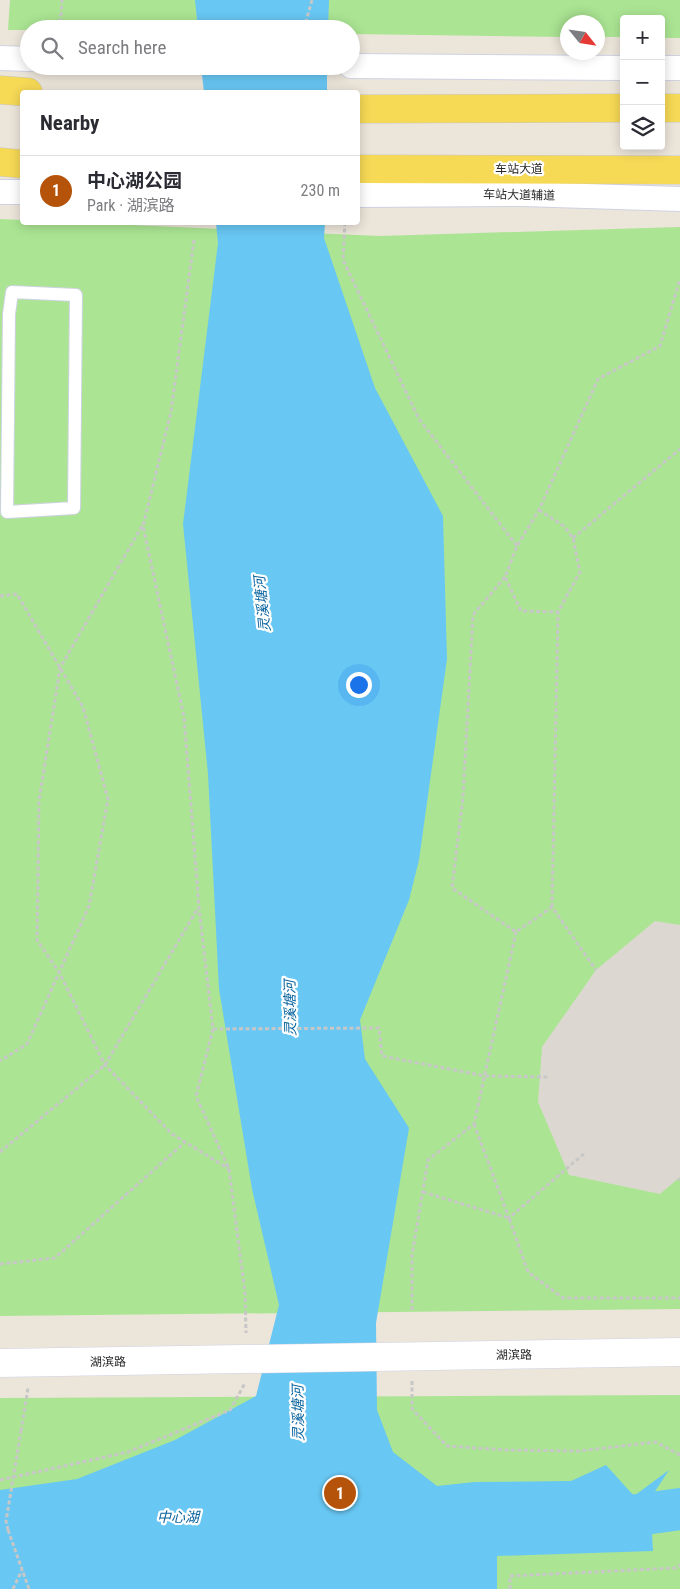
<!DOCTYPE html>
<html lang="en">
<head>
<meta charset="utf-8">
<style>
	:root { --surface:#fff; --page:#f2f2f3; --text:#2b2b33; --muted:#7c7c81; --line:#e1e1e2; --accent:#b45309 }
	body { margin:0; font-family:"Roboto Condensed","Noto Sans SC",sans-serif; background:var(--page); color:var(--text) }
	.controls { position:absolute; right:15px; top:15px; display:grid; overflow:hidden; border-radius:5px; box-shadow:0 2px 12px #0003 }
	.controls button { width:45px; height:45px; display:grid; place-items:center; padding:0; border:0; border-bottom:1px solid var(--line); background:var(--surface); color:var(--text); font:25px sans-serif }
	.compass { position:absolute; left:560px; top:15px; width:45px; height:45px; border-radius:50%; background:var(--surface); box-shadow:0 2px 12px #0003; rotate:120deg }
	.you { position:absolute; left:358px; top:684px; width:18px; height:18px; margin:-12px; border:4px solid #fff; border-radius:50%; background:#1a73e8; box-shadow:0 0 0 8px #1a73e833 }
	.badge { display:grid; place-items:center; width:32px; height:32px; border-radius:50%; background:var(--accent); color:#fff; font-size:16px; font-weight:700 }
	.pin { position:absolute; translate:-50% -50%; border:2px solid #fff; box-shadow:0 1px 5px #0006 }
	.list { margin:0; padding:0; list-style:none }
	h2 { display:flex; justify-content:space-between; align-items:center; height:65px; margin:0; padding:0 20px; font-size:21px }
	h2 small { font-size:16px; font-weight:400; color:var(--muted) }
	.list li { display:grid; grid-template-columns:32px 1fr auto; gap:15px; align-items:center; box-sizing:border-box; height:70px; padding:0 20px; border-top:1px solid var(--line) }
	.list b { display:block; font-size:19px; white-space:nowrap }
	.list p { margin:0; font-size:16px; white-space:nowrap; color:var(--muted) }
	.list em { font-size:16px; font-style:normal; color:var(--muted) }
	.icon { flex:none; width:28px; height:28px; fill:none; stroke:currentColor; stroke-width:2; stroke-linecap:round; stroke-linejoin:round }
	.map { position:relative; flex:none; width:680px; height:1589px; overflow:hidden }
	.search { position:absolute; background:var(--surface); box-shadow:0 2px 12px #0003; left:20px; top:20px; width:340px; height:55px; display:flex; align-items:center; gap:12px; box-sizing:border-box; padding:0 18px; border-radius:28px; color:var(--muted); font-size:19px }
	.panel { position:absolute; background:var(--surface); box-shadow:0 2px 12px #0003; left:20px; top:90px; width:340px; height:135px; border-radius:5px }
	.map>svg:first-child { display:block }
	.green { fill:#abe593 }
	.plaza { fill:#dcd8d1 }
	.water { fill:#68c7f3 }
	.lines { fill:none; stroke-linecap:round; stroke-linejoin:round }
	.river { stroke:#68c7f3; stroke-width:42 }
	.service-casing { stroke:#cfd2e3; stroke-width:14 }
	.minor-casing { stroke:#cfd2e3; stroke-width:26 }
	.tertiary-casing { stroke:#cfd2e3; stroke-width:29 }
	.primary-casing { stroke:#c7c7c7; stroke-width:29 }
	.path { stroke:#c7c7c7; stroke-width:3; stroke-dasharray:4 2.5; stroke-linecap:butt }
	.service { stroke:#fff; stroke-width:12 }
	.minor { stroke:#fff; stroke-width:24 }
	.tertiary { stroke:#fff; stroke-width:28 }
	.primary { stroke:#f6d955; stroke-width:28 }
	.path-bridge { stroke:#c7c7c7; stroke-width:3; stroke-dasharray:4 2.5; stroke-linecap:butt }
	.labels { text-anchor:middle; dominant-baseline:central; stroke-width:4.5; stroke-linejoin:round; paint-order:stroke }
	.street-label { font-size:12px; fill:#292929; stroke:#fff }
	.water-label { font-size:14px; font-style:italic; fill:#08639e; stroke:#fff }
</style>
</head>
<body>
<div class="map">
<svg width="680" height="1589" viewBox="0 0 680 1589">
	<rect width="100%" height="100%" fill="#ece5da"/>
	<!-- green -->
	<path class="green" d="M10 0H680V38H661V19H624V37H598V22H568L567 37 351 34V29L8 30Z
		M0 219 22 220V222L86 223 380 236 680 227V1309L0 1316Z
		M680 1395V1589H0V1398Z"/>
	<!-- plaza -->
	<path class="plaza" d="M655 921 680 925V1177L660 1194 569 1175 538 1102 542 1047 596 970Z"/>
	<!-- water -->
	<path class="water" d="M195 0H329L328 29H198Z
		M201 66H327V92H204Z
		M216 223H325L324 238 375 388 443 516 447 659 419 860 409 900 360 1020 365 1059 409 1128 376 1323 377 1410 393 1452 437 1486 475 1482 571 1481 606 1465 634 1496 669 1470 650 1499 653 1551 497 1556V1589H0V1490L77 1479 175 1440 256 1396 279 1305 252 1189 219 989 208 774 183 524 218 243Z"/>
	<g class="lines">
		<!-- river -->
		<path class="river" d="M594 1521 680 1509"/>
		<defs>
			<path id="service" d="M12 292 76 295 74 508 7 512 9 314Z"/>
			<path id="minor" d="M0 58 29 59
				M351 66 624 68
				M661 68H680
				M0 192H22
				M358 195 523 194 680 199"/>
			<path id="tertiary" d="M0 1363 680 1352"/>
			<path id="primary" d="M0 90 28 92
				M661 108H680
				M358 109 624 108
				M0 162 22 164
				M358 169 680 170"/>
		</defs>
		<!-- service casing -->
		<use href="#service" class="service-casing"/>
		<!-- minor casing -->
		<use href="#minor" class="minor-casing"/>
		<!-- tertiary casing -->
		<use href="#tertiary" class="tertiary-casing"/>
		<!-- primary casing -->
		<use href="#primary" class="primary-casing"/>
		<!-- path -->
		<path class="path" d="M60 29 62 0
			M304 29 312 0
			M345 222 343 260 419 419 517 546
			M194 240 171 412 143 526 184 717 199 908 213 1029 196 1096 229 1169 245 1293 246 1333
			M539 510 564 526 573 538 580 572 558 612 521 611 505 577 517 546 539 510 598 379 660 346 680 279
			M142 526 60 668 39 801 37 940 59 972 105 1065 172 1134 229 1169
			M573 538 680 449
			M505 577 473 615 463 797 452 888 516 932 552 907 596 970
			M0 596 17 594 83 707 108 799 89 906 27 1044 0 1061
			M552 907 558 612
			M213 1029 379 1028 382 1056 485 1076 549 1077
			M474 1124 509 1218 586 1152
			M0 1152 105 1065 198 908
			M678 1179 680 1180
			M423 1192 509 1218 528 1272 563 1298H680
			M0 1264 55 1258 185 1142
			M412 1310V1255L428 1160 474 1124 516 932
			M412 1381V1409L447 1446 505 1450 579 1451 656 1442 680 1455
			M21 1431 28 1388
			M0 1480 128 1452 230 1410 245 1383
			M8 1530 29 1589
			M13 1589 22 1570
			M510 1589V1576L676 1568 680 1565"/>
		<!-- service -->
		<use href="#service" class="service"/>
		<!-- minor -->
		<use href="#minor" class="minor"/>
		<!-- tertiary -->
		<use href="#tertiary" class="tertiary"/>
		<!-- primary -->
		<use href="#primary" class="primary"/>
		<!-- path-bridge -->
		<path class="path-bridge" d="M8 1530 6 1521 21 1431"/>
	</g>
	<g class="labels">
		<!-- street labels -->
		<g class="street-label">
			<text x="519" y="169">车站大道</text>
			<text transform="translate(519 195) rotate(1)">车站大道辅道</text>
			<text transform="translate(514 1355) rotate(-1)">湖滨路</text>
			<text transform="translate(108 1362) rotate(-1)">湖滨路</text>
		</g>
		<!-- water labels -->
		<g class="water-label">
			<text transform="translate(262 604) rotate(-96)">灵溪塘河</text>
			<text transform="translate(290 1008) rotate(-91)">灵溪塘河</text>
			<text transform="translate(298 1413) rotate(-91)">灵溪塘河</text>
			<text x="178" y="1517">中心湖</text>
		</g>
	</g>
</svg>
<div class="controls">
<button>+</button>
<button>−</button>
<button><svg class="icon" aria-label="layers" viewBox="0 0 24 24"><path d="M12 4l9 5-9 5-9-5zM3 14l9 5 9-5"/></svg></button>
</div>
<svg class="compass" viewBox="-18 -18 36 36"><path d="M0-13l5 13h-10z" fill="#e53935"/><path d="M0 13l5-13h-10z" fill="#7c7c81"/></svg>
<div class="you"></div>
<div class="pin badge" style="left:340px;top:1493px">1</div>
<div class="search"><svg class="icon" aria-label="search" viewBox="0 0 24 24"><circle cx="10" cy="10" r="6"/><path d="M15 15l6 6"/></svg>Search here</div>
<section class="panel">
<h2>Nearby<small></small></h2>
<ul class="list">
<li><span class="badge">1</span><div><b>中心湖公园</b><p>Park · 湖滨路</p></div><em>230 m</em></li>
</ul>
</section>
</div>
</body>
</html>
